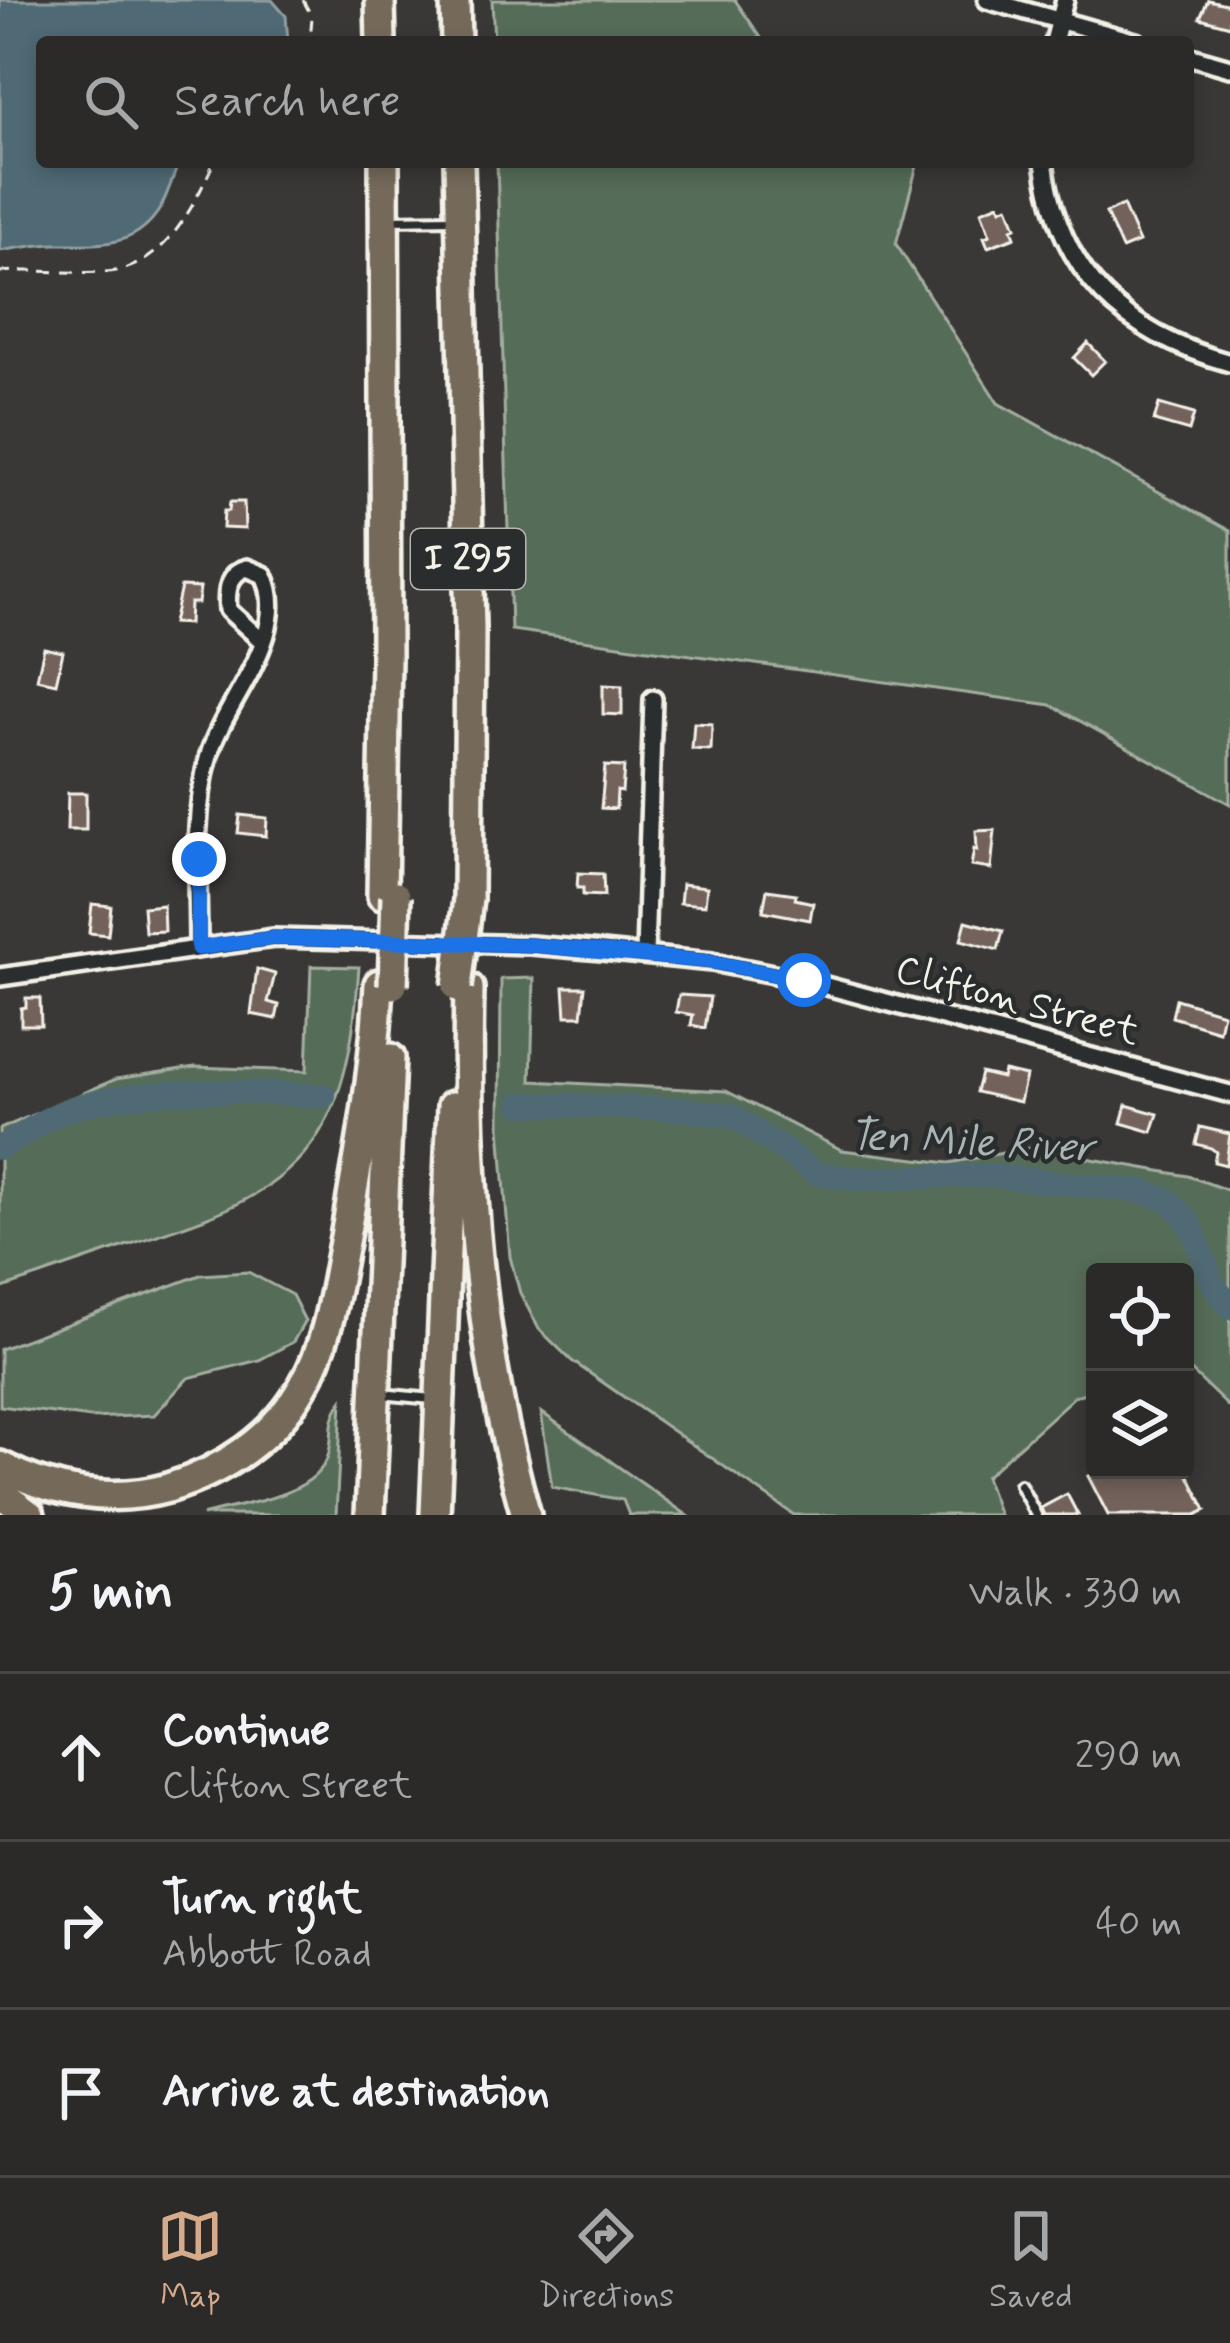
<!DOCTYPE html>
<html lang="en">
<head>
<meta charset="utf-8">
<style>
	:root { --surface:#2b2a29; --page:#373635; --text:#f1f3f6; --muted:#a6a7a8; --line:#474646; --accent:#d6ab8b }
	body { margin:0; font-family:Mynerve,sans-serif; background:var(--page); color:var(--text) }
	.controls { position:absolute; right:36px; bottom:36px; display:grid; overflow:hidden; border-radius:12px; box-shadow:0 6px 18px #0003 }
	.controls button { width:108px; height:108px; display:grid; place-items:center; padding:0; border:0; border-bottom:3px solid var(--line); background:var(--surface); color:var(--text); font:60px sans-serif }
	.stop { position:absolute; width:36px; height:36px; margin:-27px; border:9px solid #1a73e8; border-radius:50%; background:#fff }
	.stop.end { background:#1a73e8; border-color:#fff; box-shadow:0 3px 12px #0008 }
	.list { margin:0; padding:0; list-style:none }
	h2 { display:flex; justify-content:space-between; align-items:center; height:156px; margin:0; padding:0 48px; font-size:51px }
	h2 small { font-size:39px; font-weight:400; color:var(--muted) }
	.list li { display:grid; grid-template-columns:78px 1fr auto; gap:36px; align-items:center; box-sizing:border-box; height:168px; padding:0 48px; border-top:3px solid var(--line) }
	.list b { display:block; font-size:45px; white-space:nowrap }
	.list p { margin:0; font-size:39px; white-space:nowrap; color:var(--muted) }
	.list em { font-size:39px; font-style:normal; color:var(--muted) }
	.icon { flex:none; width:66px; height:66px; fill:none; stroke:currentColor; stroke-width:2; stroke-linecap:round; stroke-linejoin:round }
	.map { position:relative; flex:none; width:1230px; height:1515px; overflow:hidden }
	.search { position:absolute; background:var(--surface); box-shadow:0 6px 18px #0003; left:36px; right:36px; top:36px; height:132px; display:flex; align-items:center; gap:30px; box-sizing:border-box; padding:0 42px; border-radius:12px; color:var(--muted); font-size:45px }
	.sheet { height:660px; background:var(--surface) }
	nav { display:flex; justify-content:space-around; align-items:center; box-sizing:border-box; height:168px; border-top:3px solid var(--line); background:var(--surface); font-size:33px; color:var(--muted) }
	nav a { display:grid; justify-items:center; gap:6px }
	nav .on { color:var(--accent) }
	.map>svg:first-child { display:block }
	.green { fill:#556c58; stroke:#a4aea0; stroke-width:3 }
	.water { fill:#4f6a74; stroke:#91a0a2; stroke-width:3 }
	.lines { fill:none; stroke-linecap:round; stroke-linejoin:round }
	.river { stroke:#4f6a74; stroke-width:24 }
	.building { fill:#73625b; stroke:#f4f1e8; stroke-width:3 }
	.lane-casing { stroke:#f4f1e8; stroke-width:16 }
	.street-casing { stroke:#f4f1e8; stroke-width:24 }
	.highway-casing { stroke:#f4f1e8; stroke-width:36 }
	.path { stroke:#f4f1e8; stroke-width:3; stroke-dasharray:12 9; stroke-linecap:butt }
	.lane { stroke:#2a2d2e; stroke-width:8 }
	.street { stroke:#2a2d2e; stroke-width:15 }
	.highway { stroke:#746a5a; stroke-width:27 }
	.highway-bridge-casing { stroke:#f4f1e8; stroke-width:36; stroke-linecap:butt }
	.highway-bridge { stroke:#746a5a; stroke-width:27 }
	.route { stroke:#1a73e8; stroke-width:15 }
	.labels { text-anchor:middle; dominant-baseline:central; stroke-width:9; stroke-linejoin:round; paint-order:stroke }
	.shield { fill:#2a2d2e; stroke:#b7b6b0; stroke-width:3 }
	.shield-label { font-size:36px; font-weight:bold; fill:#f4f1e8 }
	.street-label { font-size:39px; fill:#f4f1e8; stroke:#2a2d2e }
	.water-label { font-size:42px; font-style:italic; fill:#aab4b4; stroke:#2a2d2e }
</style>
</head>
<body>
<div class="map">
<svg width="1230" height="1515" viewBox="0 0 1230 1515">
	<rect width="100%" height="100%" fill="#393837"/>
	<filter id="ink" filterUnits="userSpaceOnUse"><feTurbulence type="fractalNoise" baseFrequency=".00833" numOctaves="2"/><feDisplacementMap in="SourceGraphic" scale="24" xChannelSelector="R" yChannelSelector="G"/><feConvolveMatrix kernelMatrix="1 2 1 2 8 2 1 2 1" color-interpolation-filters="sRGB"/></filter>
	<g filter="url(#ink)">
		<!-- green -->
		<path class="green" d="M492 0H735L764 42H494Z
			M497 162H918L896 244 998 403 1230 531V804L1051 705 511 630Z
			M311 966 359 967C355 1023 349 1086 318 1135 276 1201 200 1220 131 1244 87 1259 44 1274 0 1289V1129L116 1079 195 1067 307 1071Z
			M534 978 531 1081 726 1091 842 1150 949 1163 1030 1148 1188 1176 1230 1191V1408L1185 1365V1272H1095V1390L1075 1396 985 1477 999 1515H794L572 1361 539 1329 520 1293 510 1257 500 1127 501 979Z
			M248 1272 292 1295 305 1321 293 1342 259 1360 188 1378 154 1415 91 1418 0 1406V1349L200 1275Z
			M342 1401 336 1515H202C239 1504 314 1498 328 1456 335 1434 326 1424 342 1401Z
			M541 1412 684 1513 687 1515H629L623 1500 552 1487Z"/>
		<!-- water -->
		<path class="water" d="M0 0H272L286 16 288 42H42V162H179C173 177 168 193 161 207 136 249 100 244 58 244 39 244 19 248 0 251Z"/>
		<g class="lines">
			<!-- river -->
			<path class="river" d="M520 1104 682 1109 733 1116 818 1174 858 1179 985 1175 1141 1191 1168 1200 1183 1215 1194 1232 1213 1284 1230 1307
				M0 1148C26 1133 53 1112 83 1105 161 1086 245 1091 324 1096"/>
		</g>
		<!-- building -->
		<path class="building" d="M1208 0 1230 5V26L1200 18Z
			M999 204 1001 209 1008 206 1016 227 1012 229 1015 237 988 247 984 237 990 235 981 211Z
			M1123 205 1139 242 1122 249 1106 213Z
			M1088 343 1105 361 1091 375 1074 358Z
			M1159 404 1194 414 1189 431 1154 421Z
			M230 502H244L245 529 223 528 224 511H229Z
			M181 587 200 588 198 603H190L189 624 173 623Z
			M44 648 63 652 56 683 37 679Z
			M603 685 622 686V715L603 714Z
			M694 723 712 724 711 750 692 749Z
			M605 766 624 767 622 792 617 791 616 809 601 808Z
			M68 793H86V830H67Z
			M240 815 267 818 266 836 238 833Z
			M995 830 991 869 971 866 974 849 977 850 976 831Z
			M578 873 603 874 604 896 583 895V888H577Z
			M682 884 707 887 705 905 680 903Z
			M767 890 796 894 795 899 813 903 810 920 763 911Z
			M92 904 111 906 108 935 89 933Z
			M163 905 164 931 145 932 143 907Z
			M966 921 1003 931 998 950 961 940Z
			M257 969 275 974 268 1002 279 1005 276 1019 251 1014Z
			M564 987H585L582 1016H566Z
			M679 995 710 997 705 1028 691 1025 693 1015 676 1012Z
			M26 998H40L41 1025H21V1008L26 1007Z
			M1176 999 1223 1013 1219 1031 1172 1017Z
			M1004 1071 1026 1076 1020 1102 976 1092 981 1073 1002 1078Z
			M1126 1105 1158 1114 1152 1132 1121 1123Z
			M1200 1127 1230 1134 1226 1165 1214 1162 1216 1152 1211 1148 1196 1144Z
			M1099 1470H1186L1206 1510 1196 1515H1108L1088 1476Z
			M1067 1494 1078 1515H1044L1041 1508Z"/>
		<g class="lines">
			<defs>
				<path id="lane" d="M390 220 453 219
					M381 1394 432 1399
					M1020 1485 1036 1515"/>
				<path id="street" d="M987 0 1136 42
					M1054 42 1065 0
					M1188 56 1230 68
					M1044 162C1059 274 1124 334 1230 363
					M198 948C198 885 192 815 209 755 224 702 292 634 264 575L247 568C228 573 226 592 228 610L262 641
					M645 955 653 699
					M0 977 274 938 531 945 602 951 712 962 804 980 1230 1094"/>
				<path id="highway" d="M380 0 381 42
					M455 0 456 42
					M459 162 470 629 468 899
					M382 895 386 657 384 162
					M469 988C465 1166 477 1343 526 1515
					M0 1466C51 1493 111 1504 168 1488 223 1471 274 1438 303 1386 329 1342 335 1287 345 1237 360 1153 375 1070 379 984
					M0 1493 30 1515
					M370 1515 390 1058
					M435 1515 452 1106"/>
			</defs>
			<!-- lane casing -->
			<use href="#lane" class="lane-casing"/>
			<!-- street casing -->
			<use href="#street" class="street-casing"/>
			<!-- highway casing -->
			<use href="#highway" class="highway-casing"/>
			<!-- path -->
			<path class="path" d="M303 0 312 17 310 42
				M0 272C35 269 71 274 105 272 164 270 193 207 214 162"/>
			<!-- lane -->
			<use href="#lane" class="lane"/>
			<!-- street -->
			<use href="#street" class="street"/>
			<!-- highway -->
			<use href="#highway" class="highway"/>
			<defs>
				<path id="highway-bridge" d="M393 985 396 896
					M457 987 468 899"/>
			</defs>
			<!-- highway-bridge casing -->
			<use href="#highway-bridge" class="highway-bridge-casing"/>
			<!-- highway-bridge -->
			<use href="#highway-bridge" class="highway-bridge"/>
		</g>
	</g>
	<g class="lines" filter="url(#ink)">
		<!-- route -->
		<path class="route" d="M199 859 198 948 274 938 531 945 712 962 804 980"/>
	</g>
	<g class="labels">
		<!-- shield labels -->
		<rect class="shield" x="411" y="529" width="114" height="60" rx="9"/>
		<g class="shield-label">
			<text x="468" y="559">I 295</text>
		</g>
		<!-- street labels -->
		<g class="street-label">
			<text transform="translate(1017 1002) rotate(15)">Clifton Street</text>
		</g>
		<!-- water labels -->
		<g class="water-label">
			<text transform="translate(971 1143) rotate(3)">Ten Mile River</text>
		</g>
	</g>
</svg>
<div class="controls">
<button><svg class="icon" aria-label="locate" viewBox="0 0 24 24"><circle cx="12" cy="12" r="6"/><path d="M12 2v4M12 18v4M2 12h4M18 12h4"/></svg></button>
<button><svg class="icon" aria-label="layers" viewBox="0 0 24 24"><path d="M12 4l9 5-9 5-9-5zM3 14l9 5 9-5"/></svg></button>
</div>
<div class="stop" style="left:804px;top:980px"></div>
<div class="stop end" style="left:199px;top:859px"></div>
<div class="search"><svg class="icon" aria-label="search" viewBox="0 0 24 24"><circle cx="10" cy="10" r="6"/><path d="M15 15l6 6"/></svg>Search here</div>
</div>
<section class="sheet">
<h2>5 min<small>Walk · 330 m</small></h2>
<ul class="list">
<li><svg class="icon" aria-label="ahead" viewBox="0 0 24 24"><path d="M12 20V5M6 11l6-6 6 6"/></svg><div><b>Continue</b><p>Clifton Street</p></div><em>290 m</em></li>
<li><svg class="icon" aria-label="right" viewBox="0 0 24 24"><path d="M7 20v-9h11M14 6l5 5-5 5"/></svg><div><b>Turn right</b><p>Abbott Road</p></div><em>40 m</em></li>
<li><svg class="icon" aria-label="arrive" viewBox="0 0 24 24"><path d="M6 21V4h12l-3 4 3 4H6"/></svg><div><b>Arrive at destination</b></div></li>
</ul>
</section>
<nav>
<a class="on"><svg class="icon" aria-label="map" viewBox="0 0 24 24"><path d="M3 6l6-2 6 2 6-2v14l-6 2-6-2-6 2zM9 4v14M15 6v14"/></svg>Map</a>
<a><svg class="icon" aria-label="directions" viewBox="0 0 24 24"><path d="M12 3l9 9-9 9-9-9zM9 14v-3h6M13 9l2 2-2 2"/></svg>Directions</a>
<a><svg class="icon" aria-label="saved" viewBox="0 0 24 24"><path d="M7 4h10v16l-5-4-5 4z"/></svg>Saved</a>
</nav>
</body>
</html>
